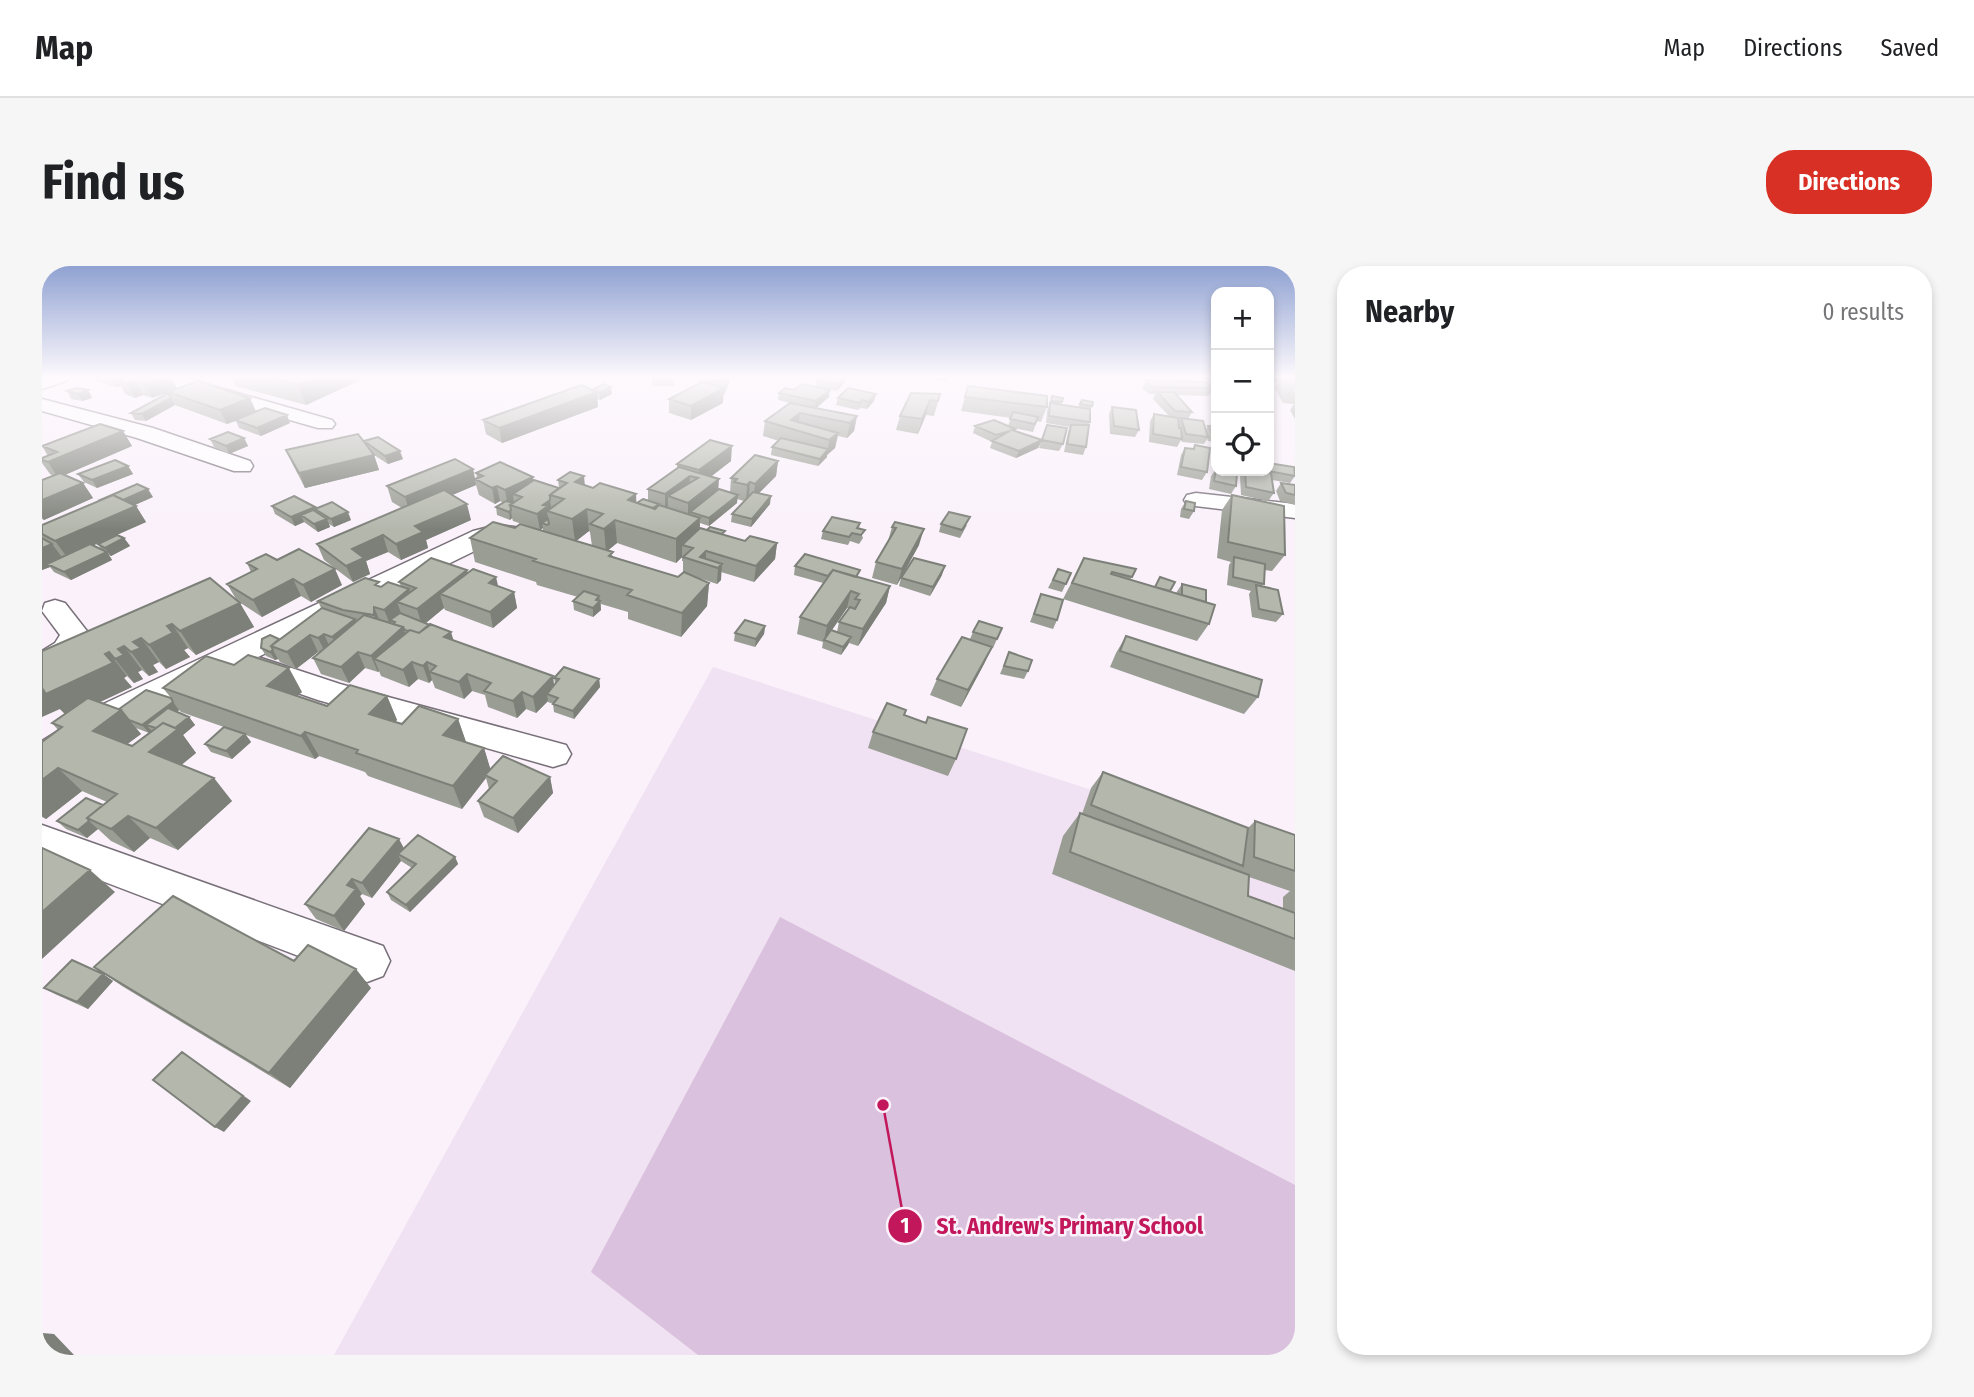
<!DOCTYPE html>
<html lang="en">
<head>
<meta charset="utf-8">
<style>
	:root { --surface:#fff; --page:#f6f6f6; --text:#202124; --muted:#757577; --line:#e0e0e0; --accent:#d93025 }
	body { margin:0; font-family:"Fira Sans Condensed",sans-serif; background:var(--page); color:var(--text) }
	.controls { position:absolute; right:21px; top:21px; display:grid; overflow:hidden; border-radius:14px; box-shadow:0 4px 10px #0003 }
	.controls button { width:63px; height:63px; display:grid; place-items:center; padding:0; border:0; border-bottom:2px solid var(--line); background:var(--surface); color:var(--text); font:35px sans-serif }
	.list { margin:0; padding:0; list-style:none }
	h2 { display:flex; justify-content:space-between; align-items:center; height:91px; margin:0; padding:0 28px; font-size:30px }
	h2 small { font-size:23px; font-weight:400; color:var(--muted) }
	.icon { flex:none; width:38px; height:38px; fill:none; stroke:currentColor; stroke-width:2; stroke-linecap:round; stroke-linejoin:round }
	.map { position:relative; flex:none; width:1253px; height:1089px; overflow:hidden; border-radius:28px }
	header { display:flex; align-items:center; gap:42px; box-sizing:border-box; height:98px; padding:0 35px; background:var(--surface); border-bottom:2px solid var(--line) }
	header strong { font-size:33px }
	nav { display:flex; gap:38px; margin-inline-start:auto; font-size:24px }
	.intro { display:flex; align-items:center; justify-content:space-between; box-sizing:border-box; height:168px; padding:0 42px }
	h1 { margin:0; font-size:49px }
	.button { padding:18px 32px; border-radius:28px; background:var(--accent); color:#fff; font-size:24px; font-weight:700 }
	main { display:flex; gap:42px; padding:0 42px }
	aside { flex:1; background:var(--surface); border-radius:28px; box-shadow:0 4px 10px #0003 }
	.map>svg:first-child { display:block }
	.built { fill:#f0e2f2 }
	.green { fill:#dac1dd }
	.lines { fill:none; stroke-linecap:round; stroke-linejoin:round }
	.minor-casing { stroke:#787079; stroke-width:3 }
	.minor { fill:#fff; fill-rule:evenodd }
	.wall { fill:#9a9d94; fill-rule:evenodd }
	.shaded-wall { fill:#7d8078 }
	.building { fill:#b3b7ac; stroke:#7d8078; stroke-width:2 }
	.leader { fill:none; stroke:#c2185b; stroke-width:2.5 }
	.callout-dot { fill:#c2185b; stroke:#faf1fb; stroke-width:2.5 }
	.mark-label { font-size:21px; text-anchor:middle; font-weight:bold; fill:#fff }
	.callout-label { font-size:23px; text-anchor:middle; font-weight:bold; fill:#c2185b; stroke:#faf1fb; stroke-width:5; stroke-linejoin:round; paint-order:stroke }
</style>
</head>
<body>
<header>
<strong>Map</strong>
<nav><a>Map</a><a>Directions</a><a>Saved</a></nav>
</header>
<div class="intro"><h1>Find us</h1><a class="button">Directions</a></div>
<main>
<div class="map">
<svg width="1253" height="1089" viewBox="0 0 1253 1089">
	<rect width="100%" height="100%" fill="#faf1fb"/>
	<!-- built -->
	<path class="built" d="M671 401 1253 590V1089H292Z"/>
	<!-- green -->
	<path class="green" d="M738 651 1253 919V1089H656L549 1006Z"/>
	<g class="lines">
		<defs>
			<path id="minor" d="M0 111H26L24 115 0 123Z
				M110 111H140L290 154 293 158 290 162H276L112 115Z
				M0 133 111 162 208 195 211 200 208 205H192L95 172 0 145Z
				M1154 227 1253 238V252L1145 239 1142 234 1145 229Z
				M455 259 488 263 492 269 488 275 449 277 216 391 298 418 524 479 529 488 524 497 511 501 276 434 195 406 192 403 80 458 13 502 0 506V475L55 441 431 265Z
				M13 334 23 337 48 369C37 389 23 404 0 410V385L13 377 18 369 0 345 3 337Z
				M0 559 341 680 348 695 341 710 325 716 0 592Z"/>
		</defs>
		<!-- minor casing -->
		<use href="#minor" class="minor-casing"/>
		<!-- minor -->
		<use href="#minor" class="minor"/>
	</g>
	<!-- wall -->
	<path class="wall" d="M42 111H129L134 122 208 132 214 146 248 157 219 170 197 162 194 155 185 158 133 139 104 155 93 154 89 147 126 126 110 132 101 129 93 132 83 128 79 120 75 121Z
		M190 111H325L264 139 193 120Z
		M610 111H632V120H610Z
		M689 111 681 130V137L649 154 627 147V133L657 117V115Z
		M890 111H906L905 115 890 113Z
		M1163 111H1174V119H1170Z
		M1227 111H1253V153L1248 144 1252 138 1241 137 1233 122 1237 116 1228 115Z
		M775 114 803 116 795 125 780 122 787 131 774 142 815 150 812 165 805 172 796 170 793 182 785 189V191L776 200 729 189 730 181 737 175 721 170 723 155 748 137 736 134 737 127 774 121Z
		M1104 114 1171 122 1167 130 1134 129 1150 146 1146 153 1164 163 1166 160H1174V176L1166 175 1165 173 1162 178 1140 176 1139 174 1135 181 1107 176 1108 155 1112 148 1127 150 1111 133 1113 128H1107L1100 122Z
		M926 120 1005 141 999 156 995 155 991 166 971 162 973 163V165L999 174 1005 159 1021 178 1017 185 997 182 999 177 996 182 974 192 948 182 950 176 931 167 933 160H966L969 152 919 145Z
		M46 124 50 132 40 135 29 133 25 125Z
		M550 124 570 128 558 134 555 133 556 141 460 177 444 168 441 154Z
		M834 128 832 135 825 143 819 142 816 144 794 139 796 132Z
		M898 128 892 150 884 149 876 168 854 164 858 150Z
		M1010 130 1021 132 1019 139 1036 141 1040 134 1050 140 1048 145V156L1046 159 1044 181 1041 189 1022 186 1026 166 1028 161 1004 157 1005 145Z
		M1070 141 1097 164 1093 171 1068 168 1067 148Z
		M81 165 90 180 22 209 41 217 51 232 2 254 0 253V214L12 210 8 208 0 197V192L6 190 0 180Z
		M202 172 206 180 187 188 172 181 168 173Z
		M322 175 361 193 346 198 332 189 337 204 263 222 251 199 244 184Z
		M1153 179 1165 206 1160 214 1135 209 1139 189 1143 182 1151 183Z
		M689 195 668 211 676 224 688 227 689 212 736 195 734 210 717 227 728 238 709 261 689 256 690 248 702 235 695 233V237L667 260 658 257V262L703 275 735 277 733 293 712 316 679 306V314L675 318 654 311 667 317 665 340 639 371 586 353V346L559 338V344L551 351 532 344 531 335 536 331 495 319 494 316 433 296 428 272 473 262 501 265V262L498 264 471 255 470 252 468 254 455 249 454 241 461 237 458 235 453 238 437 229 434 219 410 229 429 254 384 274 386 282 359 294 346 286 324 295 328 308 311 316 282 294 275 278 360 242 350 236 345 220 431 203 433 213 435 212 434 207 491 211V214L517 222 516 214 543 219 594 237 606 234V223L635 202V198ZM547 265 548 266 550 280 534 275ZM575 277 634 297 640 291V295H641V306L636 311 572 291 565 285Z
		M86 200 91 208 55 222 42 216 36 208Z
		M1174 203 1194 220 1189 228 1167 223 1169 210Z
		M1201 205H1227L1253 210 1248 217 1230 214 1232 227 1226 235 1199 229 1198 210Z
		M1239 217 1253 219V239L1238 235 1234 225Z
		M1190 229 1243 289 1230 305 1222 304V318L1220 320 1241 348 1234 356 1210 351 1207 328 1209 325 1185 319 1187 299 1189 296 1175 292 1180 244Z
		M111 231 92 239 94 240 104 256 52 279 59 283 56 278 82 272 88 280 69 290 67 289 70 294 29 314 12 306 8 301 0 304V259Z
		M1144 235 1152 245 1147 253 1138 251 1139 243Z
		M230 240 273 241 274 242 309 254 292 261 287 258 288 261 276 266 262 256 253 260 233 248Z
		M853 256 877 279 855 319 830 312 834 296 846 275 850 261Z
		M818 257 817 262 821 272 817 278 808 275 806 279 779 273 781 265Z
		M899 258 925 259 918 272 897 266Z
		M1042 292 1094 303 1088 314 1134 327 1140 318 1164 336 1167 358 1155 375 1021 333Z
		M234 293 300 319 269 336 259 330 220 351 197 336 212 361 154 389 146 382 142 384 148 391 124 403 117 396 111 399 116 406 107 410 100 404 96 406 101 413 92 417 85 410 82 412 90 421 58 436 77 443 129 432 121 422 260 426 255 430 285 440 345 430 355 454 353 456 360 458 416 453 424 476 442 482 448 503 508 511 511 527 476 567 442 551 436 535 447 523 444 512 420 543 326 510 323 506 277 490 273 493 204 469 209 476 190 493 169 486 163 478 182 461 139 446 137 444 135 446 147 451 153 459 141 469 154 487 139 499 190 535 136 584 108 572 92 586 69 575 56 563 45 572 24 563 15 555 61 539 65 536 40 525 4 553 0 551V476L16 464 10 457 23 448 18 443 0 385 194 333 185 318 209 306 205 297ZM94 462 107 467 90 480 85 478 99 468Z
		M753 300 817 311 848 320 844 337 816 380 807 377 799 389 780 382 781 376 755 368 758 351 781 317 752 309ZM805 342H807L797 356 795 366 790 364Z
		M1016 303 1029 307 1020 326 1006 322Z
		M426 306 456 320 472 326 475 342 451 362 403 344 402 342 384 357 411 374 512 419 513 417 512 412 557 413 558 421 532 453 512 446 511 438 506 436V435L494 447 484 443 475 452 446 441 443 429 430 425 422 433 393 422 390 414 387 417 376 413 367 421 339 410 337 405 336 406 323 402 307 417 279 408 271 392 278 386H276L254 403 238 396 236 393 233 394 224 390 219 382 238 373 279 342 276 335 338 320H359L357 316Z
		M900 309 888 330 857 320 859 312Z
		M999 328 1015 354 1011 363 988 356Z
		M723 360 722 368 713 381 692 375 693 367Z
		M960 362 951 382 950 381 942 398 919 441 888 429 895 413 928 373 931 366Z
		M1084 370 1216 431 1202 448 1068 401 1074 387Z
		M967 386 986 405 982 413 958 408Z
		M831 466 914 493 906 510 826 482Z
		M1061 506 1206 562 1213 555 1253 569V705L1010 608 1021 570 1038 547 1040 548 1049 522ZM1207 611 1248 625 1241 631V643L1206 630Z
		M362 583 413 591 416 598 368 646 349 634 345 626 370 602 359 595 330 632 320 628 318 630 323 638 302 665 274 653 263 638Z
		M252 695 329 722 248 822 80 720 52 701Z
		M61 708 71 715 46 743 13 728 2 722Z"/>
	<!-- shaded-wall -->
	<path class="shaded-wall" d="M69 111H74L79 120 75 121Z
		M122 111H129L135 123 110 132 103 118Z
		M274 111H325L264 139 256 119Z
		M685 111H689L682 130 683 116Z
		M802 111H804L803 116 795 125 797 118Z
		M82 112 94 115 101 129 93 132Z
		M569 121 570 128 558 134V127Z
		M682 122 681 137 649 154V140Z
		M46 124 50 132 40 135 36 128Z
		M788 124 787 131 773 143 774 135Z
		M555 126 556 141 460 177 457 162Z
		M834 128 832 135 825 143 826 136Z
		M129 132 133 139 104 155 100 148Z
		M208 132 214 146 185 158 178 144Z
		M888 134 884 149 876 168 880 153Z
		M758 147 756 162 749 154Z
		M245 149 248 157 219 170 215 162Z
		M815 150 812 165 805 172 808 157Z
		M81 165 90 180 16 212 6 196Z
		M796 167 793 182 785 189V191L776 200 778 193 786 183 787 174Z
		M202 172 206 180 187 188 184 180Z
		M1000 174 996 182 974 192 977 185Z
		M690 180 689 195 657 220V204Z
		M358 185 361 193 346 198 343 190Z
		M332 189 337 204 263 222 257 207Z
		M736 195 734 210 711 233 713 218Z
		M86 200 91 208 55 222 50 214Z
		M431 203 434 219 368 247 363 231Z
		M542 210 544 232 533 216Z
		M648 210 647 225 626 230V242L623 244V228Z
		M491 211 493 226 480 231 471 228 472 237 466 240 463 224Z
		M677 213 676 229 648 246V251L646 253V237Z
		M708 216 707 232 704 235 705 219Z
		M41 217 51 232 2 254 0 251V234Z
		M455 220 458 235 453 238 450 222Z
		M106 223 111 231 73 248 67 240Z
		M594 228 595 251 586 234Z
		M696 229 695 237 667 260V252Z
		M729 230 728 238 709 261 710 253Z
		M508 234 510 247 505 245 507 257H500L501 262 498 264 495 248 501 239Z
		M425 238 429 254 384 274 386 282 359 294 354 278 373 260Z
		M94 240 104 256 25 291 13 275Z
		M273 241 276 249H259L262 256 253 260 249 251Z
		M545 243 547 265 533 276 530 253Z
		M469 244 470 252 468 254 467 246Z
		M306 246 309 254 292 261 289 253Z
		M658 252 657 275 640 279V291L634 297V273Z
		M285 253 288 261 276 266 272 258Z
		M573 254 575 277 564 286 562 263Z
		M882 263 877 279 855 319 860 303Z
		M341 269 346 286 324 295 328 308 311 316 304 300 310 283Z
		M82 272 88 280 69 290 63 282Z
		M735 277 733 293 712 316 714 300Z
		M10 278 22 294 5 298 8 301 0 304V282Z
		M664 285V298L658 291Z
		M65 286 70 294 29 314 22 306Z
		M680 298 679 314 675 318 676 302Z
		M903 300 900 309 888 330 891 321Z
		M293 303 300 319 269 336 261 319Z
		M425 304 430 320 398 328 402 342 380 360 375 343Z
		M454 311 458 328 447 317Z
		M251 313 259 330 220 351 211 334Z
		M667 317 665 340 639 371 640 347Z
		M848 320 844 337 816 380 821 363Z
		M367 323 372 340 355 336 360 350 348 354 350 359 349 360 342 344Z
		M809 325 805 342 783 374H782L785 360Z
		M472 326 475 342 451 362 448 346Z
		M557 330 559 344 551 351V342L554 334Z
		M198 337 212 361 154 389 138 365Z
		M332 341 339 358 338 366 332 349Z
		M313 353 320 369 298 387 290 371Z
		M130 358 146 382 142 384 148 391 124 403 107 379 125 360Z
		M723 360 722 368 713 381 714 373Z
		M361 361 367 377 332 393 337 405 336 406 329 390Z
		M409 366 414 382 402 371Z
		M282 368 289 384 284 388 276 372Z
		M268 369 276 386 254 403 245 386Z
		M809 371 806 379 799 389 801 381Z
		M99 372 117 396 111 399 116 406 107 410 89 386 91 376Z
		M82 380 100 404 96 406 101 413 92 417 73 393 76 383Z
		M950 381 942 398 919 441 926 424Z
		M231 384 236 393 233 394 228 386Z
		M316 386 323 402 307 417 299 401Z
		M67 387 85 410 82 412 90 421 26 451 18 443 0 451V422Z
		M370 396 376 413 367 421 361 404Z
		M385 396 390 414 387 417 381 400Z
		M247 402 260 426 239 444 225 420Z
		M425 408 430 425 422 433 417 416Z
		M511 410 513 426 505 428 506 435 494 447 491 431Z
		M557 413 558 421 532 453 531 445Z
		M480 426 484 443 475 452 471 435Z
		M345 430 355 454 338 471 327 448Z
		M131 436 137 444 114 462 104 459 110 465 107 467 100 459Z
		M79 444 99 468 72 488 51 465Z
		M147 451 153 459 141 469 154 487 126 510 107 486 126 467Z
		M416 453 424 476 401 469Z
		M263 466 277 490 273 493 259 470Z
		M203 468 209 476 190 493 184 485Z
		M442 482 449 505 443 509 444 512 420 543 411 520Z
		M16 502 40 525 4 553 0 550V514Z
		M508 511 511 527 476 567 471 552Z
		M172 512 190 535 136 584 114 562Z
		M86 550 108 572 92 586 69 563Z
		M47 555 56 563 45 572 36 564Z
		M357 573 365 588H356L359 595 330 632 320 617Z
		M413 591 416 598 368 646 364 639Z
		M48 604 73 626 0 693V646Z
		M310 613 320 628 318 630 323 638 302 665 292 650 305 619Z
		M314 703 329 722 248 822 227 807Z
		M61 708 71 715 46 743 35 736Z
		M140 786 209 835 182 866 173 861Z
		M0 1067 12 1068 32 1089H4L0 1085Z"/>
	<!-- building -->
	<path class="building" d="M81 111H122L103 118 94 115 85 118 75 114 82 112Z
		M227 111H274L256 119Z
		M658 111H685L683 116 657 115Z
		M777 111H802L797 118 775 114Z
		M1104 114 1164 116 1171 122 1110 121Z
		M156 115 208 132 178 144 126 126Z
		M660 116 682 122 649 140 627 133Z
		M561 118 569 121 558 127 550 124Z
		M760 118 788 124 774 135 737 127 743 122 752 124Z
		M539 119 555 126 457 162 441 154Z
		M926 120 1005 130V141L923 131Z
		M34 122 46 124 36 128 25 125Z
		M806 122 834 128 826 136 820 134 818 137 796 132Z
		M1115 126H1132L1150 146 1133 145Z
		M126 127 129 132 100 148 89 147Z
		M869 127 898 128 896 135 888 134 880 153 858 150Z
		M1010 130 1021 132 1020 136 1009 135Z
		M1040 134 1051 136 1050 140 1038 138Z
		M748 137 815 150 808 157 758 147 749 154 796 167 787 174 723 155Z
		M1008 137 1048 143V156L1007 150Z
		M1070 141 1094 144 1097 164 1072 160Z
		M223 142 245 149 215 162 193 154Z
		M971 146 996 151 993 158 968 153Z
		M1112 148 1136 152 1137 162H1139L1140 173 1111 168Z
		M1139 152 1161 155 1166 171 1144 168Z
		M952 154 973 163 970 164 1000 174 977 185 950 175 968 165 954 169 933 160Z
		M58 158 81 165 6 196 0 194V192L15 186 0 180Z
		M1005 159 1025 162 1021 178 1000 174Z
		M1029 159H1047L1044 181 1025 178Z
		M1166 160H1174V168L1170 167Z
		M186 166 202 172 184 180 168 173Z
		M316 168 332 189 257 207 244 184Z
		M336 171 358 185 343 190 322 175Z
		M739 172 786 183 778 193 730 181Z
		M668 174 690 180 657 204 635 198Z
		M1153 179 1168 182 1165 206 1139 201 1143 182 1152 183Z
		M713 189 736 195 713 218 708 216 705 219 692 216 695 213 689 212Z
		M413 193 431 203 363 231 345 220Z
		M73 194 86 200 50 214 36 208Z
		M458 196 491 211 463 224 455 220 450 222 433 213 441 210 434 207Z
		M1227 197 1252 201 1253 210 1227 205Z
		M637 201 677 213 646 237 626 230 656 212 648 210 623 228 606 223Z
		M1174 203V205H1185L1195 207 1194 220 1172 215Z
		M1203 205H1217L1229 207 1232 227 1204 221Z
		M528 206 542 210 533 216 551 222 558 217 594 228 586 234 613 243 617 239 658 252 634 273 573 254 562 263 548 258 561 248 545 243 530 253 505 245 522 233 508 229 525 217 516 214Z
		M18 207 41 217 0 234V214Z
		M492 214 517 222 508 229V234L501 239 506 240 495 248 468 239 480 231 471 228Z
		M1239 217 1253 219V229L1244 227Z
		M95 218 106 223 81 234 71 229 56 235Z
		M677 223 696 229 667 252 648 246Z
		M402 224 425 238 373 260 381 266 354 278 341 269 310 283 322 292 304 300 275 278Z
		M711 226 729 230 710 253 690 248Z
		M71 229 94 240 13 275 0 268V259Z
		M1190 229 1242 240 1243 289 1186 276Z
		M252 230 273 241 249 251 230 240Z
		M601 233 617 238 611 242 595 237Z
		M464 235 471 237 468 239 469 244 467 246 454 241Z
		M1144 235 1153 237 1152 245 1142 243Z
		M290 236 306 246 289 253 273 243Z
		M271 244 285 253 272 258 259 249Z
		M907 246 928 251 920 264 899 258Z
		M790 251 818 257 815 262 823 264 819 269 810 267 807 271 781 265Z
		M506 253 507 258 505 259 500 257Z
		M451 256 473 262 478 258 571 286 567 290 636 311 642 306 667 317 640 347 585 329 590 324 491 295 494 293 428 272Z
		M853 256 882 263 860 303 834 296 854 262 850 261Z
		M668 261 683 265 680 268 665 264Z
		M658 262 703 275 708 270 735 277 714 300 664 285 658 291 680 298 676 302 641 291 651 282 640 279Z
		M75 269 82 272 63 282 56 278Z
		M0 272 10 278 0 282Z
		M48 278 65 286 22 306 5 298Z
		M257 283 293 303 261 319 251 313 211 334 185 318 215 303 205 297 224 288 235 294Z
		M763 288 818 304 814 311 791 304 786 310 753 300Z
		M1192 291 1223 298 1222 318 1191 311Z
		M389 292 425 304 375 343 355 336 374 322 357 316Z
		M872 292 903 300 891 321 859 312Z
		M1042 292 1094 303 1090 311 1070 306 1069 308 1173 339 1167 358 1030 317Z
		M431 303 454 311 447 317 472 326 448 346 398 328Z
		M1016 303 1029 307 1024 318 1011 314Z
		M791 304 848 320 821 363 797 356 808 341 813 343 818 334 813 333 817 328 809 325 785 360 758 351Z
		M1118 311 1133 316 1128 325 1113 321Z
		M168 312 198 337 138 365 130 358 125 360 131 367 107 379 99 372 91 376 99 382 89 386 82 380 76 383 82 389 73 393 67 386 63 388 71 397 4 428 0 422V385Z
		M323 312 337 316 333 319 339 321 346 316 367 323 342 344 332 341V349L301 344 276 335Z
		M1140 318 1164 324V336L1140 329Z
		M1214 319 1236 324 1241 348 1217 343Z
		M542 325 557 330 554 334 558 335 551 342 531 335Z
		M999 328 1021 334 1015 354 992 348Z
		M280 342 313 353 290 371 282 368 276 372 268 369 245 386 229 380Z
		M358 347 388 359 377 367 368 364 366 365 363 364 361 361 351 358 353 356 348 354Z
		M322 349 361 361 329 390 316 386 299 401 271 392Z
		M703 354 723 360 714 373 693 367Z
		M937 355 960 362 955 373 931 366Z
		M388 358 409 366 402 371 511 410 491 431 480 426 471 435 442 425 449 417 425 408 417 416 388 406 394 400 385 396 381 400 370 396 361 404 332 393 368 364 377 367Z
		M789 364 809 371 801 381 782 374Z
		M228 369 237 373 229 380 231 384 228 386 219 382 220 373Z
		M1084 370 1220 414 1216 431 1078 385Z
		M920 371 950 381 926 424 895 413Z
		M967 386 990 394 986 405 962 400Z
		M206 389 247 402 225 420 285 440 308 419 345 430 327 448 360 458 377 440 416 453 401 469 442 482 411 520 314 487 316 484 263 466 259 470 121 422 164 390 192 399Z
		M522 401 557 413 531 445 511 438 516 432 505 428 517 413 512 412Z
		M104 424 129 432 131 436 100 459 87 454 79 444 77 443Z
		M46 432 79 444 51 465 90 480 121 457 136 463 107 486 172 512 114 562 86 550 69 563 45 552 75 528 16 502 0 514V476L20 461 10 457Z
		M845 437 864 444 862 449 884 457 886 451 925 463 914 493 831 466Z
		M126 442 147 451 133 462 121 457 114 462 104 459Z
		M182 461 203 468 184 485 163 478Z
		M461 490 508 511 471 552 436 535 455 515 443 509Z
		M1061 506 1206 562 1201 600 1049 539Z
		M44 532 61 539 45 552 47 555 36 564 15 555Z
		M1038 547 1207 609 1206 630 1253 647V673L1028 586Z
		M1213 555 1253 569V605L1212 591Z
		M327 562 357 573 320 617 310 613 305 619 314 623 292 650 263 638Z
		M376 569 413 591 364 639 345 626 374 598 356 588Z
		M0 582 48 604 0 646Z
		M131 630 252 695 266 679 314 703 227 807 52 701Z
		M30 694 61 708 35 736 2 722Z
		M140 786 201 830 173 861 111 814Z"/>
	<!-- sky -->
	<linearGradient id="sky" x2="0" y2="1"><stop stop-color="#90a2d2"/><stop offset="0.42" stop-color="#fdf9fd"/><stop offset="1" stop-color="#fdf9fd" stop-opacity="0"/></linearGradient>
	<rect width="1253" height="264" fill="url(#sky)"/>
	<!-- callouts -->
	<path class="leader" d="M841 839L863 960"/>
	<g class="callout-dot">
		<circle cx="841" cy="839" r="7"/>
		<circle cx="863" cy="960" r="18"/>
	</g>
	<g class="mark-label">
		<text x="863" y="967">1</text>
	</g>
	<g class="callout-label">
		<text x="1028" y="968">St. Andrew's Primary School</text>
	</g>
</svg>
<div class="controls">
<button>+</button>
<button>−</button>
<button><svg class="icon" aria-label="locate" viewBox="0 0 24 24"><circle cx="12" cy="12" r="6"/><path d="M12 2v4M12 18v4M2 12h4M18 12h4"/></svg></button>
</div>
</div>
<aside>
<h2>Nearby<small>0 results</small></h2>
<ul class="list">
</ul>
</aside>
</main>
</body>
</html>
